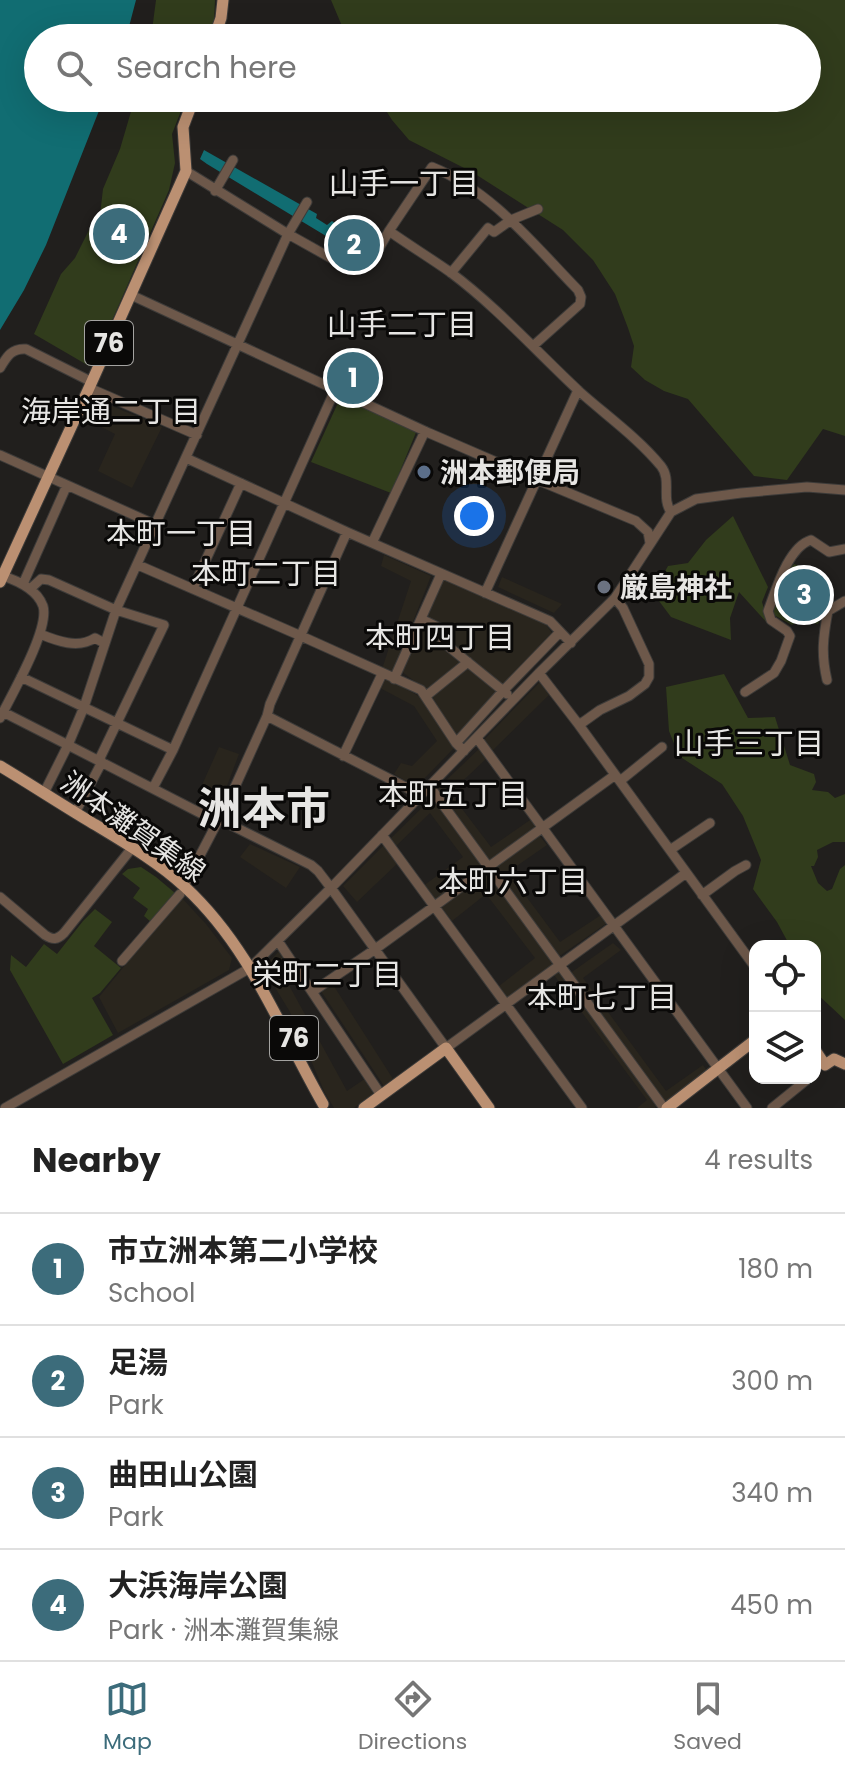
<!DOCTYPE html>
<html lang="en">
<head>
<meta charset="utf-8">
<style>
	:root { --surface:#fff; --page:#f2f2f2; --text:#222; --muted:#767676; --line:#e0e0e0; --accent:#3c6c7b }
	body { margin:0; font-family:Poppins,"Noto Sans JP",sans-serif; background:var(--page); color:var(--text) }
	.controls { position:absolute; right:24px; bottom:24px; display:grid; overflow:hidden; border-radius:16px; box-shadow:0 8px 32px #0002 }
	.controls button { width:72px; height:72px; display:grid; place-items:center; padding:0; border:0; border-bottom:2px solid var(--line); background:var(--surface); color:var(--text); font:40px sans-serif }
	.you { position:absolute; left:474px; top:516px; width:28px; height:28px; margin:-20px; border:6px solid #fff; border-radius:50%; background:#1a73e8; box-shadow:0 0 0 12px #1a73e833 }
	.badge { display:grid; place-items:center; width:52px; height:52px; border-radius:50%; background:var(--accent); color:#fff; font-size:26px; font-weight:700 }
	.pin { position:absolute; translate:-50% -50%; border:4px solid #fff; box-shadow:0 2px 8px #0006 }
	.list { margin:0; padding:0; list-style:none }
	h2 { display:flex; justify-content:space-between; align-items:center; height:104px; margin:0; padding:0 32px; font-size:34px }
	h2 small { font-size:26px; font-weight:400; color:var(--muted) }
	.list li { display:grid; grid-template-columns:52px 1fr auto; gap:24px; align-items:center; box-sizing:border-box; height:112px; padding:0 32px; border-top:2px solid var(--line) }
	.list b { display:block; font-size:30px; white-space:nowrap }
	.list p { margin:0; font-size:26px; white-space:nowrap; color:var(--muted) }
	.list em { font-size:26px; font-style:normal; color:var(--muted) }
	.icon { flex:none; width:44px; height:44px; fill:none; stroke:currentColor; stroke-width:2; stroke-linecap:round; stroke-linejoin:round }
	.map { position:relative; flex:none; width:845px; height:1108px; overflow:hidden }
	.search { position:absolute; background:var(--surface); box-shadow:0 8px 32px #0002; left:24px; right:24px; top:24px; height:88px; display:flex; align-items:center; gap:20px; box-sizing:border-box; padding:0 28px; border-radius:44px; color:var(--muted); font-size:30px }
	.sheet { height:552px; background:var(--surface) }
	nav { display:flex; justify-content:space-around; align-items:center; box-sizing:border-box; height:112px; border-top:2px solid var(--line); background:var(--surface); font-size:22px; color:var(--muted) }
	nav a { display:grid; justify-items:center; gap:4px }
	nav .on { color:var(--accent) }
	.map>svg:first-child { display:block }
	.built { fill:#29251d }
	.green { fill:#313c1c }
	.water { fill:#116d72 }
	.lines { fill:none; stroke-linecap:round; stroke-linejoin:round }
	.minor-casing { stroke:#3d3b39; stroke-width:11 }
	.major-casing { stroke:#3d3b39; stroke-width:13 }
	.minor { stroke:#6d584a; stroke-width:9 }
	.major { stroke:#bb9072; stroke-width:11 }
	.service-dot { fill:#5c6f8a; stroke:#0a0908; stroke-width:3 }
	.worship-dot { fill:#6b7280; stroke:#0a0908; stroke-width:3 }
	.labels { text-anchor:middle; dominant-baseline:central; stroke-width:6; stroke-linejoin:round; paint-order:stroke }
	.shield { fill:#0a0908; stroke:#a4a3a1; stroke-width:2 }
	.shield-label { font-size:26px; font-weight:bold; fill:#e6e5e3 }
	.poi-label { font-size:28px; font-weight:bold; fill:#e6e5e3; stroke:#0a0908; text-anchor:start }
	.street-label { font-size:28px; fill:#e6e5e3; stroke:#0a0908 }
	.neighbourhood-label { font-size:30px; fill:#e6e5e3; stroke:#0a0908 }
	.town-label { font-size:44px; font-weight:bold; fill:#e6e5e3; stroke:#0a0908 }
</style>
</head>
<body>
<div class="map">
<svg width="845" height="1108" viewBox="0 0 845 1108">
	<rect width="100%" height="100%" fill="#211f1d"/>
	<!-- built -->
	<path class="built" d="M95 399 162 427 132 488 98 471 115 434 86 419Z
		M384 555 431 576 393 672 382 669 411 581 381 566Z
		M443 577 546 625 557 640 459 742 430 693 401 671Z
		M502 577 562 604 554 613 498 587Z
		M386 678 424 699 454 748 422 781 413 785 394 774 401 763 412 766 437 741 414 706 380 688Z
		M540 682 549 695 492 751 483 741Z
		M219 747 239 754 224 794 202 785Z
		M481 747 487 758 450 793 491 847 533 818 539 828 490 862 436 790Z
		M433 797 486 867 435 903 423 886 463 857 430 813 395 847 389 840Z
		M538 834 547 845 508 872 560 942 601 915 607 923 558 957 490 864Z
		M386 843 400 861 357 902 343 886Z
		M250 844 300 867 286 888 240 857Z
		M490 870 556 962 507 998 499 986 535 958 486 894 452 921 441 907Z
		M181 897 206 924 232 958 229 970 118 1033 99 997 126 964 146 935Z
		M613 943 621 950 583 978 666 1091 703 1065 709 1074 666 1106 569 974Z
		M281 949 286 958 279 967 347 1091 366 1078 375 1092 354 1108H334L325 1093 290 1012 265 971 266 965Z
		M560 971 659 1104 655 1108H637L647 1100 554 975Z
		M332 983 393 1079 384 1086 321 991Z"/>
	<!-- green -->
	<path class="green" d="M156 0H215L214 21 208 38H151Z
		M331 0H845V436L823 429 787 480 754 476 688 399 664 391 645 380 631 367 634 346 628 328 615 294 593 260 563 230 472 172 409 140 392 120 378 98H807V38H347Z
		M135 98H186L172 134 175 163 169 190 93 364 89 366 34 334 61 274 75 258 91 226 100 215 103 189 120 149Z
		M342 394 417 430 391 493 311 462Z
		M733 516 768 587 762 602 769 625 739 592 730 618 731 640 671 617 653 593 668 566 688 563 706 540Z
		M794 564C815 572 825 578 832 600L821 616 818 624 800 620 792 625 774 615C772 598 782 577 794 564Z
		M724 674 748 718 775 717 790 765 814 774 816 782 812 790 828 792 835 798 845 794V842H833L817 850 818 857 814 866H811L818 883 827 891 832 889 840 869 845 865V1020L815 992V946H790L777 922 753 889 761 860 743 816 722 784 679 756 669 731 666 687Z
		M141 867 156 877 175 893 151 922 144 916 148 909 133 898 140 888 122 874 128 869Z
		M95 909 112 922 94 946 121 968 100 993 92 998 113 1035 63 1064 10 970 11 955 26 967 44 944 57 954 83 921Z"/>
	<!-- water -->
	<path class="water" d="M0 0H136L126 38H38V98H104L46 245 24 290 0 330Z
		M204 150 317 214 316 218 327 225 332 221 340 227 331 239 207 164 200 159Z"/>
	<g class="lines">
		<defs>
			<path id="minor" d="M215 191 233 160
				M307 202 288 234 347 267 356 268 369 263 373 259 389 231 432 167C492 191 534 245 578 290L581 297 580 304 533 346
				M389 231C409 245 430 258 450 272 497 307 537 352 580 392 607 416 638 438 661 466 672 480 661 498 671 512
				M451 273 488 228 494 232 511 220 538 209
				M131 295 429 433 540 481 636 521 648 532 650 543
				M0 368C7 356 12 348 26 349L92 382
				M89 388 197 435
				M0 455 156 525
				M186 458 347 532 550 621 571 643
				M372 543 425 431
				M138 565 301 636 421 690 456 743 464 751
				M23 584 67 485
				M193 588 241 483
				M30 589 41 579 49 580 116 610 164 625 99 760
				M485 593 578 390
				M421 619 448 632 443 642 507 694
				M40 634C57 641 78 649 95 638L104 643
				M539 673 579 725 755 967
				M21 677 173 750
				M394 679 441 574
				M827 680C821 654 823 637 828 611L845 601
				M745 692 774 673 781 661 790 636 787 631 771 620 768 611C776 590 788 547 811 540L829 552 845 549
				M426 696 468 662
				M3 712 68 745 44 793
				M267 716 421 795
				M0 718C11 696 50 629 43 606 37 589 18 581 3 576
				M579 725 600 710 629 696 645 684 649 677V664L623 608 615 598
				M477 738 747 1108
				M456 743 503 691 560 632
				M343 756 382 674
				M620 781 662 747
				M153 788 173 750 335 390
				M433 791 664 1108
				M75 813 102 762
				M220 820 267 716 270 704 347 532
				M382 835 582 1108
				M670 850 710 823
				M686 873 446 1048 331 888 539 673 615 598 671 512 696 499 741 493 807 487 845 490
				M184 886 219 819
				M702 895 735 871 746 865
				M0 897 45 935C53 940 57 940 64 933L132 848
				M278 941 381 1095
				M122 961 180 894
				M312 992 374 950 615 775
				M5 1108 250 968 331 888 318 871 311 865 219 819 210 818 68 745 84 707 116 610 288 234 186 171
				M772 1108 809 1078"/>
			<path id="major" d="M214 38 221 18 223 0
				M0 582 89 388 186 171 183 127 194 98
				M0 766C30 784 59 803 89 821 122 841 157 861 185 887 251 948 280 1029 323 1104
				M815 1050 825 1065 834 1059 845 1064
				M364 1108 446 1048 489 1108
				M667 1108 755 1040"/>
		</defs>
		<!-- minor casing -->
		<use href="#minor" class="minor-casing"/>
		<!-- major casing -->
		<use href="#major" class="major-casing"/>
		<!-- minor -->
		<use href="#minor" class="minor"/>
		<!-- major -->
		<use href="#major" class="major"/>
	</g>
	<!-- markers -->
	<circle class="service-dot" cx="424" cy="472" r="8"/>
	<circle class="worship-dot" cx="604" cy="587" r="8"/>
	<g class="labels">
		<!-- shield labels -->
		<g class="shield">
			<rect x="85" y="321" width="48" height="44" rx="6"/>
			<rect x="270" y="1016" width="48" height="44" rx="6"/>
		</g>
		<g class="shield-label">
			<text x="109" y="343">76</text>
			<text x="294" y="1038">76</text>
		</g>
		<!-- poi labels -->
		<g class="poi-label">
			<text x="440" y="472">洲本郵便局</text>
			<text x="620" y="587">厳島神社</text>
		</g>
		<!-- street labels -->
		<g class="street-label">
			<text transform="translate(133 827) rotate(35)">洲本灘賀集線</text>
		</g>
		<!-- neighbourhood labels -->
		<g class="neighbourhood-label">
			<text x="404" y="183">山手一丁目</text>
			<text x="402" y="324">山手二丁目</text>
			<text x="111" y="411">海岸通二丁目</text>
			<text x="181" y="533">本町一丁目</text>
			<text x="266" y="573">本町二丁目</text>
			<text x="440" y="637">本町四丁目</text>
			<text x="749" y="743">山手三丁目</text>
			<text x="453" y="794">本町五丁目</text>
			<text x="513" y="881">本町六丁目</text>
			<text x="327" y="974">栄町二丁目</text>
			<text x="602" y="997">本町七丁目</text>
		</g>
		<!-- town labels -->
		<g class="town-label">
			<text x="264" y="808">洲本市</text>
		</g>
	</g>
</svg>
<div class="controls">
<button><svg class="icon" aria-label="locate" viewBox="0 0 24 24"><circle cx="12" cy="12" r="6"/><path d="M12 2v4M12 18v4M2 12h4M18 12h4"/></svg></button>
<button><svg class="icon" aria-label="layers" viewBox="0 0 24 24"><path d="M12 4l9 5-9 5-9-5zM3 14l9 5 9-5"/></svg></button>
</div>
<div class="you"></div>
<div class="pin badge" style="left:353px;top:378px">1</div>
<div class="pin badge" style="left:354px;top:245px">2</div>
<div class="pin badge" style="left:804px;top:595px">3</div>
<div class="pin badge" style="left:119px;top:234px">4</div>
<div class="search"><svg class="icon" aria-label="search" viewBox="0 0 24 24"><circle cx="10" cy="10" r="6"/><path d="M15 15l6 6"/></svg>Search here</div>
</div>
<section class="sheet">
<h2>Nearby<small>4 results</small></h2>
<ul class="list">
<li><span class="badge">1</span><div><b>市立洲本第二小学校</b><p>School</p></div><em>180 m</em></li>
<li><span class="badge">2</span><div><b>足湯</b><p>Park</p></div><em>300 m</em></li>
<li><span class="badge">3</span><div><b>曲田山公園</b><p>Park</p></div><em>340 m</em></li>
<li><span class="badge">4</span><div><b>大浜海岸公園</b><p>Park · 洲本灘賀集線</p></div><em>450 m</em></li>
</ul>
</section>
<nav>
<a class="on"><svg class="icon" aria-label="map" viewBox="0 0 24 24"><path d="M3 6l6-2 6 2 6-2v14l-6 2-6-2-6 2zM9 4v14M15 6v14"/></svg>Map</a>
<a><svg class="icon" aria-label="directions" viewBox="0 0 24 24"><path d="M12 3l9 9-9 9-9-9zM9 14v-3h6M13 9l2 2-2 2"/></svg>Directions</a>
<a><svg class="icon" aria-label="saved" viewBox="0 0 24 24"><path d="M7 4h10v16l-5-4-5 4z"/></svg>Saved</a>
</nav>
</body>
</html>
